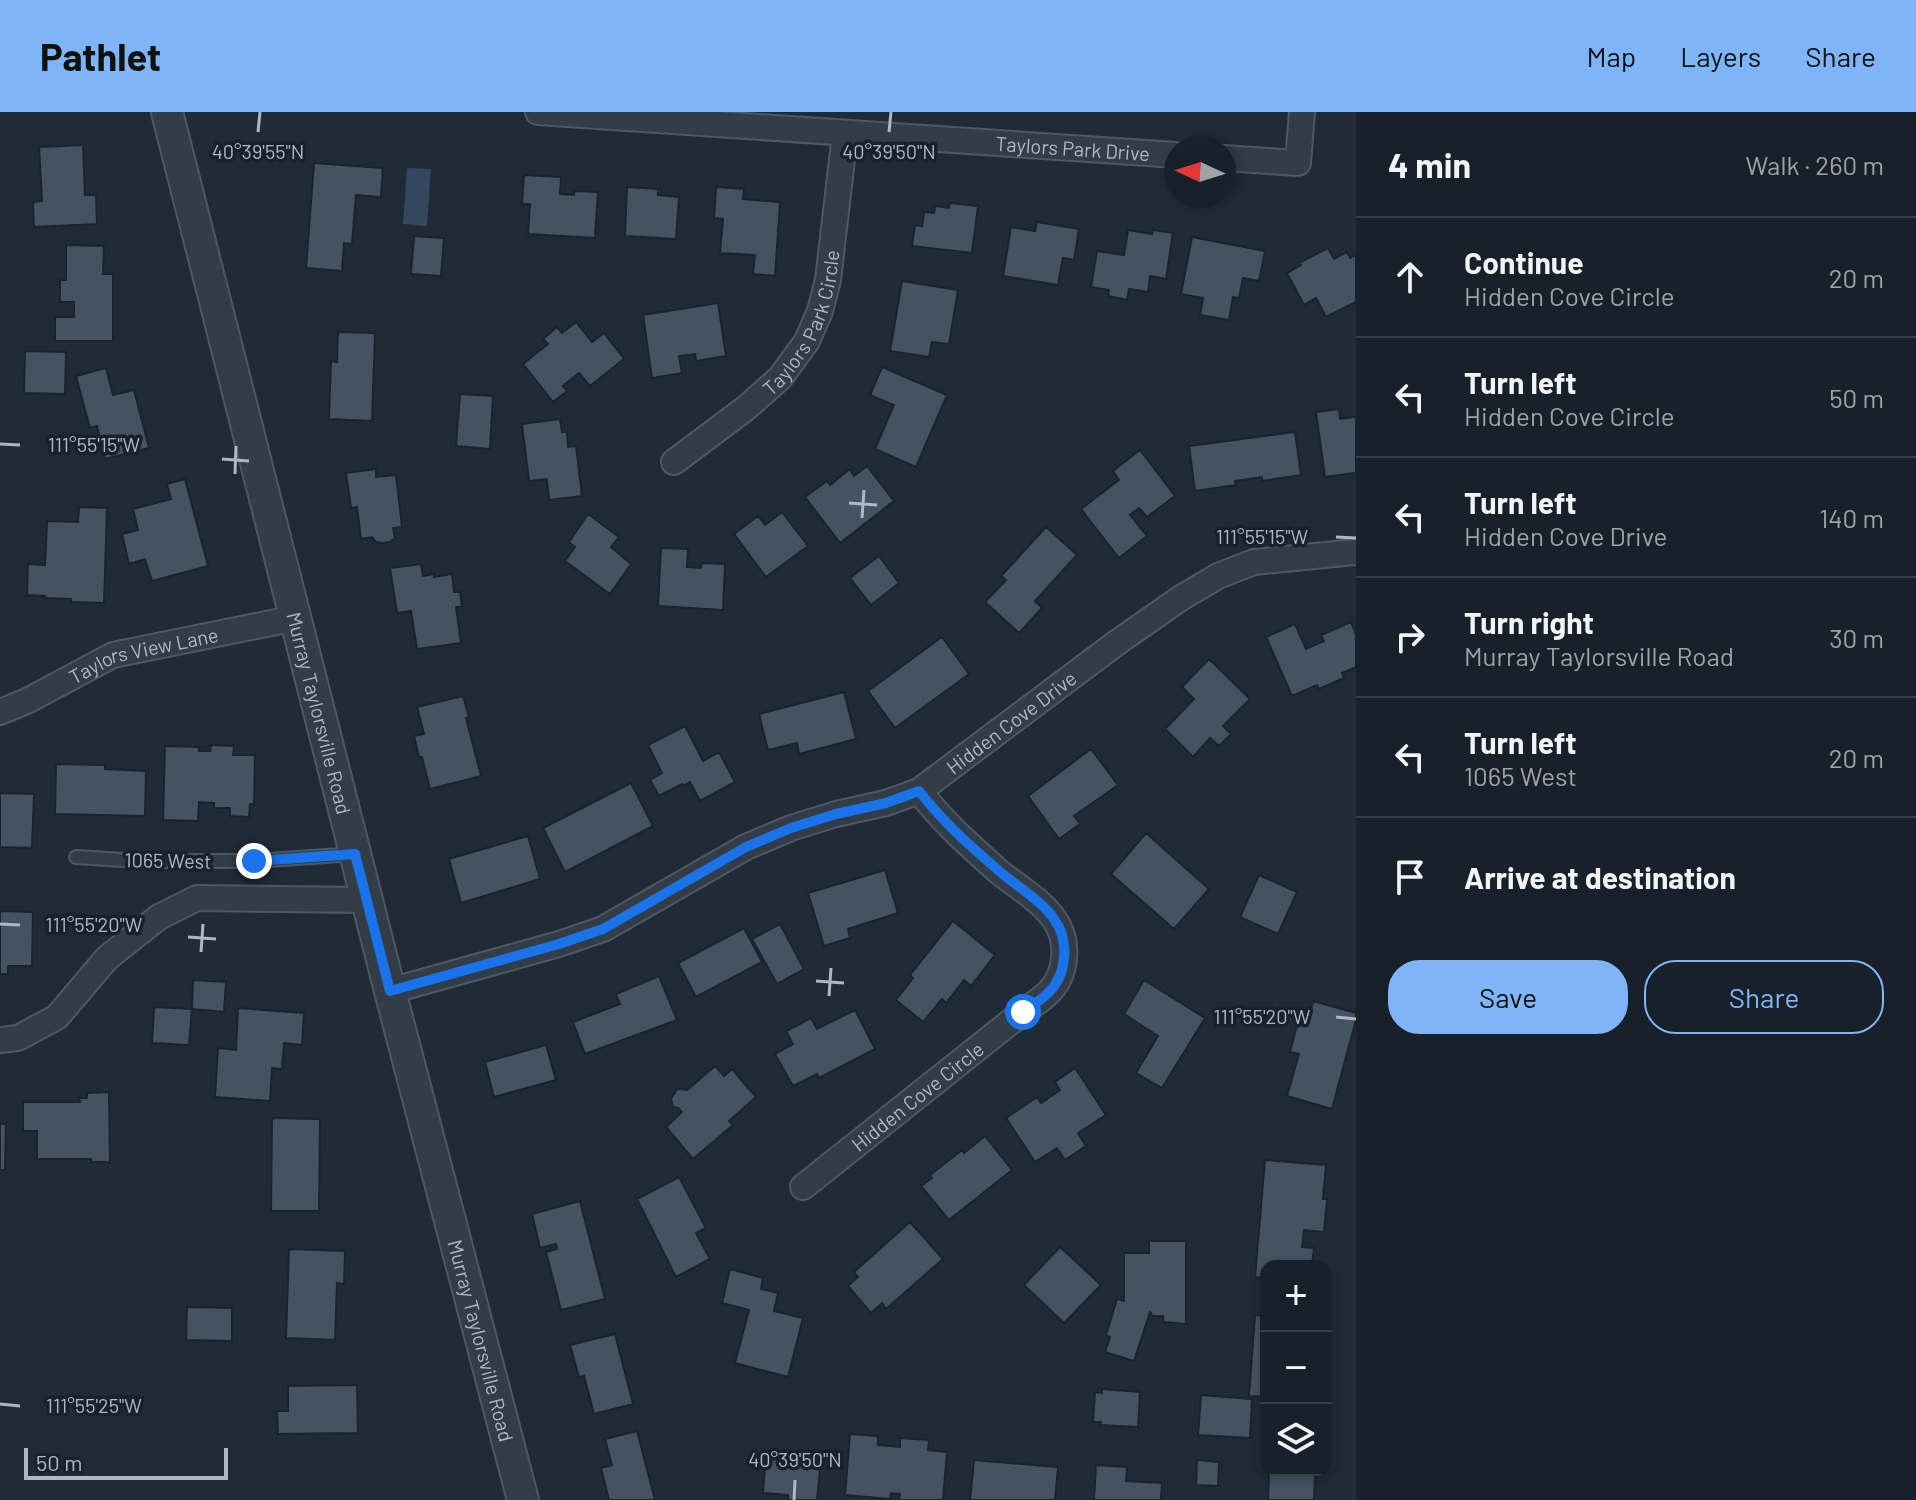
<!DOCTYPE html>
<html lang="en">
<head>
<meta charset="utf-8">
<style>
	:root { --surface:#182029; --page:#252d35; --text:#f1f3f6; --muted:#9fa3a8; --line:#363e46; --accent:#7eb5f8 }
	body { margin:0; font-family:Barlow,sans-serif; background:var(--page); color:var(--text) }
	.controls { position:absolute; right:24px; bottom:24px; display:grid; overflow:hidden; border-radius:16px; box-shadow:0 4px 12px #0003 }
	.controls button { width:72px; height:72px; display:grid; place-items:center; padding:0; border:0; border-bottom:2px solid var(--line); background:var(--surface); color:var(--text); font:40px sans-serif }
	.compass { position:absolute; left:1164px; top:24px; width:72px; height:72px; border-radius:50%; background:var(--surface); box-shadow:0 4px 12px #0003; rotate:274deg }
	.scale { position:absolute; left:24px; bottom:20px; width:204px; box-sizing:border-box; padding-left:8px; border:4px solid #adb8c4; border-top:0; font-size:22px; line-height:28px; white-space:nowrap; color:#adb8c4; -webkit-text-stroke:6px #19222c; paint-order:stroke }
	.stop { position:absolute; width:24px; height:24px; margin:-18px; border:6px solid #1a73e8; border-radius:50%; background:#fff }
	.stop.end { background:#1a73e8; border-color:#fff; box-shadow:0 2px 8px #0008 }
	.list { margin:0; padding:0; list-style:none }
	h2 { display:flex; justify-content:space-between; align-items:center; height:104px; margin:0; padding:0 32px; font-size:34px }
	h2 small { font-size:26px; font-weight:400; color:var(--muted) }
	.list li { display:grid; grid-template-columns:52px 1fr auto; gap:24px; align-items:center; box-sizing:border-box; height:120px; padding:0 32px; border-top:2px solid var(--line) }
	.list b { display:block; font-size:30px; white-space:nowrap }
	.list p { margin:0; font-size:26px; white-space:nowrap; color:var(--muted) }
	.list em { font-size:26px; font-style:normal; color:var(--muted) }
	.actions { display:flex; gap:16px; padding:24px 32px }
	.actions a { flex:1; padding:18px 0; border:2px solid var(--accent); border-radius:32px; text-align:center; font-size:28px; color:var(--accent) }
	.actions .main { background:var(--accent); color:#111 }
	.icon { flex:none; width:44px; height:44px; fill:none; stroke:currentColor; stroke-width:2; stroke-linecap:round; stroke-linejoin:round }
	.map { position:relative; flex:none; width:1356px; height:1388px; overflow:hidden }
	header { display:flex; align-items:center; gap:48px; box-sizing:border-box; height:112px; padding:0 40px; background:var(--accent); color:#111 }
	header strong { font-size:38px }
	nav { display:flex; gap:44px; margin-inline-start:auto; font-size:28px }
	main { display:flex }
	aside { flex:1; background:var(--surface) }
	.map>svg:first-child { display:block }
	.water { fill:#33485f }
	.building { fill:#455261; stroke:#1b242e; stroke-width:2 }
	.lines { fill:none; stroke-linecap:round; stroke-linejoin:round }
	.service-casing { stroke:#4e5862; stroke-width:16 }
	.minor-casing { stroke:#4e5862; stroke-width:28 }
	.tertiary-casing { stroke:#4e5862; stroke-width:34 }
	.service { stroke:#333d48; stroke-width:12 }
	.minor { stroke:#333d48; stroke-width:24 }
	.tertiary { stroke:#333d48; stroke-width:30 }
	.route { stroke:#1a73e8; stroke-width:10 }
	.ticks { fill:none; stroke:#adb8c4; stroke-width:3 }
	.labels { text-anchor:middle; dominant-baseline:central; stroke-width:7; stroke-linejoin:round; paint-order:stroke }
	.street-label { font-size:20px; fill:#adb8c4; stroke:#19222c }
	.ticks-label { font-size:20px; text-anchor:middle; fill:#adb8c4; stroke:#19222c; stroke-width:7; stroke-linejoin:round; paint-order:stroke }
</style>
</head>
<body>
<header>
<strong>Pathlet</strong>
<nav><a>Map</a><a>Layers</a><a>Share</a></nav>
</header>
<main>
<div class="map">
<svg width="1356" height="1388" viewBox="0 0 1356 1388">
	<rect width="100%" height="100%" fill="#202b37"/>
	<!-- water -->
	<path class="water" d="M407 56 431 57 427 114 403 112Z"/>
	<!-- building -->
	<path class="building" d="M83 33 85 83H96L97 112 34 115 33 90 42 89 39 35Z
		M314 51 383 56 381 85 356 83 352 132 344 131 342 159 306 156Z
		M524 63 561 65 560 82 574 83V79L598 80 595 126 528 122 530 92H522Z
		M627 75 658 77V83L679 85 676 127 625 124Z
		M716 75 744 77 743 87 780 90 775 164 753 162 755 143 720 141 723 107 714 106Z
		M950 91 978 94 972 141 912 134 915 113 922 114 924 100 934 101 935 94 949 96Z
		M1037 110 1079 117 1074 148 1063 146 1058 173 1003 164 1011 115 1035 119Z
		M1128 118 1152 122 1153 118 1173 121 1166 167 1150 164 1148 180 1129 177 1127 188 1108 184 1109 178 1091 175 1097 139 1124 143Z
		M414 124 444 126 441 164 411 162Z
		M1192 125 1265 139 1259 169 1243 166 1239 186 1233 185 1229 208 1200 203 1203 186 1181 182Z
		M66 133 104 134 103 162H113V229H55V205H74V190H60V168H66Z
		M1328 136 1334 147 1347 140 1350 146 1356 143V190L1326 205 1316 186 1304 193 1287 161 1301 153 1299 151Z
		M902 169 958 178 949 232 932 230 929 245 890 239Z
		M718 191 726 244 696 249 695 242 679 244 682 261 652 266 643 203Z
		M576 210 592 230 604 221 624 247 590 274 579 261 563 274 567 279 553 290 523 252 548 232 543 227 557 215 562 221Z
		M338 220 375 221 372 309 329 307 331 249 337 250Z
		M25 239 66 240 65 282 24 281Z
		M882 255 947 283 916 355 875 337 894 293 870 283Z
		M106 256 113 283 134 278 149 336 105 347 97 314 90 316 76 264Z
		M460 282 493 284 490 337 456 334Z
		M1339 297 1340 307 1356 305V361L1325 365 1316 300Z
		M560 307 562 320H567L568 335 576 334 582 384 549 388 547 367 529 369 522 312Z
		M1295 320 1301 363 1262 369V365L1235 369 1236 373 1195 379 1189 334Z
		M1140 338 1175 384 1147 405 1139 396 1130 403 1147 424 1119 446 1081 397 1119 368 1113 359Z
		M867 354 894 389 840 431 805 385 827 369 830 373 850 357 854 364Z
		M376 357V365L396 363 402 415 393 416 395 426 390 430 382 431 376 430 372 425 361 427 357 395 351 396 346 361Z
		M185 367 208 454 152 469 145 447 129 452 122 422 138 418 133 397 171 387 167 372Z
		M79 395 107 396 104 491 71 490V487L44 486 45 484 27 483 28 452 45 453 47 409 78 410Z
		M782 400 808 434 766 465 734 422 758 404 765 413Z
		M588 402 619 425 611 435 631 452 610 482 565 449 575 435 569 430Z
		M1046 415 1077 443 1035 489 1042 496 1019 521 985 490 1006 468 1001 464Z
		M661 436 688 437 687 455 701 456 702 451 725 452 723 498 658 494Z
		M879 444 899 471 871 493 850 466Z
		M421 452 423 464 434 462V465L452 462 454 480H460L462 495H456L461 531 417 537 411 499 397 501 390 456Z
		M1351 510 1356 522V555L1342 561 1344 566 1319 577 1317 573 1292 584 1266 525 1295 512 1306 537 1324 529 1321 523Z
		M942 525 969 562 895 616 868 579Z
		M1209 547 1250 587 1223 614 1231 622 1219 634 1210 626 1193 645 1165 617 1194 587 1182 575Z
		M844 580 856 627 799 642 797 631 768 638 759 602Z
		M463 584 469 605 466 606 481 664 430 677 422 645H419L414 624 424 622 417 595Z
		M685 614 703 649 719 640 735 670 700 689 690 670 683 674 682 672 659 684 650 668 662 661 648 633Z
		M211 633 234 634 233 643H255L254 692H250L249 705 230 704V696H214V691L199 690 198 709 163 708 165 634 199 635V639H210Z
		M1091 637 1118 673 1074 704 1080 712 1059 727 1028 684Z
		M56 652 105 653V657L146 659 145 704 55 702Z
		M631 671 653 714 565 760 543 716Z
		M0 681 34 682 32 736 0 735Z
		M1146 721 1209 777 1174 817 1111 762Z
		M528 724 540 767 461 791 449 747Z
		M885 758 898 801 848 817 850 826 824 834 808 781Z
		M1259 763 1297 780 1278 822 1240 805Z
		M0 799 33 800 32 854H8V862H0Z
		M953 809 995 843 971 874 964 868 946 891 942 887 923 910 896 888 913 866 910 863Z
		M780 812 804 857 777 872 752 827Z
		M744 816 762 850 696 885 678 851Z
		M659 864 677 908 585 942 573 910 620 892 616 882Z
		M193 868 226 870 224 900 192 897Z
		M1144 868 1205 906 1162 976 1136 961 1158 924 1124 902Z
		M1313 889 1356 901V908L1332 997 1287 984 1299 942 1290 940 1300 902 1309 905Z
		M154 895 192 897 189 933 152 931Z
		M238 896 304 901 302 933 284 931 282 957 272 956 270 989 215 985 218 936 236 938Z
		M855 898 875 937 819 966 817 962 793 974 775 942 793 932 786 919 811 906 817 917Z
		M546 933 556 968 494 985 485 950Z
		M715 954 724 964 732 957 756 985 729 1009 733 1013 693 1047 666 1015 682 1000 678 996 673 995 671 987 677 977 687 978Z
		M1075 956 1106 1003 1078 1021 1086 1034 1065 1048 1057 1036 1035 1050 1006 1006 1037 985 1041 991 1060 978 1055 970Z
		M109 980 110 1050H91V1047H37V1019H23V990H80L79 986H87V981Z
		M272 1006 320 1007 319 1099H271Z
		M0 1012H6L5 1058H0Z
		M985 1024 1012 1058 949 1108 921 1074 932 1066 930 1063 962 1038 964 1041Z
		M1265 1048 1326 1053 1323 1087H1327L1324 1120 1304 1118 1302 1135 1314 1136 1312 1154H1266V1166L1255 1165Z
		M679 1065 706 1116 696 1121 710 1147 676 1165 637 1087Z
		M580 1089 605 1187 561 1198 546 1140 557 1137 556 1132 540 1136 532 1102Z
		M910 1110 943 1147 886 1197 882 1191 871 1201 848 1174 858 1165 854 1160Z
		M1149 1129H1186V1212L1163 1210V1204H1152L1151 1201 1150 1200 1134 1249 1105 1240 1110 1225 1106 1223 1117 1187 1124 1189V1141H1149Z
		M1060 1135 1101 1173 1064 1211 1024 1173Z
		M289 1137 345 1139 344 1172 337 1171 335 1228 286 1226Z
		M730 1157 763 1166 761 1177 778 1181 774 1199 803 1206 788 1265 735 1251 749 1198 722 1191Z
		M187 1195 232 1196V1229L186 1228Z
		M1255 1203 1266 1204V1285L1249 1284Z
		M615 1222 633 1292 594 1302 584 1264 579 1265 570 1233Z
		M357 1273 358 1321 278 1322 277 1299H288V1274Z
		M1102 1277 1140 1280 1138 1315 1100 1313 1101 1310H1093L1095 1280 1102 1281Z
		M1201 1283 1252 1287 1250 1326 1198 1323Z
		M637 1319 655 1388H609L601 1356 612 1353 605 1327Z
		M850 1322 878 1324V1333L900 1335V1326L929 1328 928 1338 947 1340 943 1388H899L900 1382 891 1381 890 1387 845 1383Z
		M766 1342 821 1347 817 1388H788V1383L763 1381Z
		M974 1348 1058 1355 1055 1388H970Z
		M1197 1348 1219 1350 1218 1374 1196 1373Z
		M1096 1353 1127 1355 1126 1369 1162 1371 1161 1388H1094Z
		M1269 1358H1315L1314 1388H1268Z"/>
	<g class="lines">
		<defs>
			<path id="service" d="M76 745 140 749H254L355 742"/>
			<g id="minor">
				<path id="s1" d="M538 0 1176 43"/>
				<path d="M1224 46 1298 51 1302 0"/>
				<path id="s2" d="M674 350 746 296 780 266 807 229 820 199 828 168 845 22"/>
				<path id="s3" d="M0 600 27 589 113 543 296 506"/>
				<path id="s4" d="M390 879 559 832 603 817 746 735 791 716 836 702 886 691 919 679 1115 532 1181 486 1218 464 1254 450 1356 440"/>
				<path d="M0 928 18 926 57 905 107 846 159 805 197 786 367 788"/>
				<path id="s5" d="M803 1075 1023 900C1031 894 1041 888 1048 881 1067 863 1070 829 1054 807 1042 789 1015 773 998 759 968 732 944 711 919 679"/>
			</g>
			<g id="tertiary">
				<path id="s6" d="M167 0 390 879 523 1388"/>
			</g>
		</defs>
		<!-- service casing -->
		<use href="#service" class="service-casing"/>
		<!-- minor casing -->
		<use href="#minor" class="minor-casing"/>
		<!-- tertiary casing -->
		<use href="#tertiary" class="tertiary-casing"/>
		<!-- service -->
		<use href="#service" class="service"/>
		<!-- minor -->
		<use href="#minor" class="minor"/>
		<!-- tertiary -->
		<use href="#tertiary" class="tertiary"/>
	</g>
	<g class="lines">
		<!-- route -->
		<path class="route" d="M254 749 355 742 390 879 559 832 603 817 746 735 791 716 836 702 886 691 919 679C944 711 968 732 998 758 1015 773 1042 789 1054 807 1070 829 1067 863 1048 881 1041 888 1031 894 1023 900"/>
	</g>
	<!-- ticks -->
	<path class="ticks" d="M258 20 260 0M889 20 891 0M0 332 20 333M222 347 249 349M235 362 236 334M849 391 877 393M862 406 864 378M1336 425 1356 426M0 812 20 813M188 825 216 827M201 840 203 812M816 869 844 871M829 884 831 856M1336 905 1356 907M0 1292 20 1294M794 1388 795 1368"/>
	<g class="labels">
		<!-- street labels -->
		<g class="street-label">
			<text stroke="none"><textPath href="#s1" startOffset="536">Taylors Park Drive</textPath></text>
			<text stroke="none"><textPath href="#s2" startOffset="196">Taylors Park Circle</textPath></text>
			<text stroke="none"><textPath href="#s3" startOffset="156">Taylors View Lane</textPath></text>
			<text stroke="none"><textPath href="#s6" startOffset="620">Murray Taylorsville Road</textPath></text>
			<text stroke="none"><textPath href="#s4" startOffset="684">Hidden Cove Drive</textPath></text>
			<text transform="translate(168 748) rotate(1)">1065 West</text>
			<text stroke="none"><textPath href="#s5" startOffset="146">Hidden Cove Circle</textPath></text>
			<text stroke="none"><textPath href="#s6" startOffset="1268">Murray Taylorsville Road</textPath></text>
		</g>
	</g>
	<g class="ticks-label">
		<text x="258" y="47">40°39'55"N</text>
		<text x="889" y="47">40°39'50"N</text>
		<text x="94" y="340">111°55'15"W</text>
		<text x="1262" y="432">111°55'15"W</text>
		<text x="94" y="820">111°55'20"W</text>
		<text x="1262" y="912">111°55'20"W</text>
		<text x="94" y="1301">111°55'25"W</text>
		<text x="795" y="1355">40°39'50"N</text>
	</g>
</svg>
<div class="controls">
<button>+</button>
<button>−</button>
<button><svg class="icon" aria-label="layers" viewBox="0 0 24 24"><path d="M12 4l9 5-9 5-9-5zM3 14l9 5 9-5"/></svg></button>
</div>
<svg class="compass" viewBox="-18 -18 36 36"><path d="M0-13l5 13h-10z" fill="#e53935"/><path d="M0 13l5-13h-10z" fill="#9fa3a8"/></svg>
<div class="scale">50 m</div>
<div class="stop" style="left:1023px;top:900px"></div>
<div class="stop end" style="left:254px;top:749px"></div>
</div>
<aside>
<h2>4 min<small>Walk · 260 m</small></h2>
<ul class="list">
<li><svg class="icon" aria-label="ahead" viewBox="0 0 24 24"><path d="M12 20V5M6 11l6-6 6 6"/></svg><div><b>Continue</b><p>Hidden Cove Circle</p></div><em>20 m</em></li>
<li><svg class="icon" aria-label="left" viewBox="0 0 24 24"><path d="M17 20v-9H6M10 6l-5 5 5 5"/></svg><div><b>Turn left</b><p>Hidden Cove Circle</p></div><em>50 m</em></li>
<li><svg class="icon" aria-label="left" viewBox="0 0 24 24"><path d="M17 20v-9H6M10 6l-5 5 5 5"/></svg><div><b>Turn left</b><p>Hidden Cove Drive</p></div><em>140 m</em></li>
<li><svg class="icon" aria-label="right" viewBox="0 0 24 24"><path d="M7 20v-9h11M14 6l5 5-5 5"/></svg><div><b>Turn right</b><p>Murray Taylorsville Road</p></div><em>30 m</em></li>
<li><svg class="icon" aria-label="left" viewBox="0 0 24 24"><path d="M17 20v-9H6M10 6l-5 5 5 5"/></svg><div><b>Turn left</b><p>1065 West</p></div><em>20 m</em></li>
<li><svg class="icon" aria-label="arrive" viewBox="0 0 24 24"><path d="M6 21V4h12l-3 4 3 4H6"/></svg><div><b>Arrive at destination</b></div></li>
</ul>
<div class="actions"><a class="main">Save</a><a>Share</a></div>
</aside>
</main>
</body>
</html>
